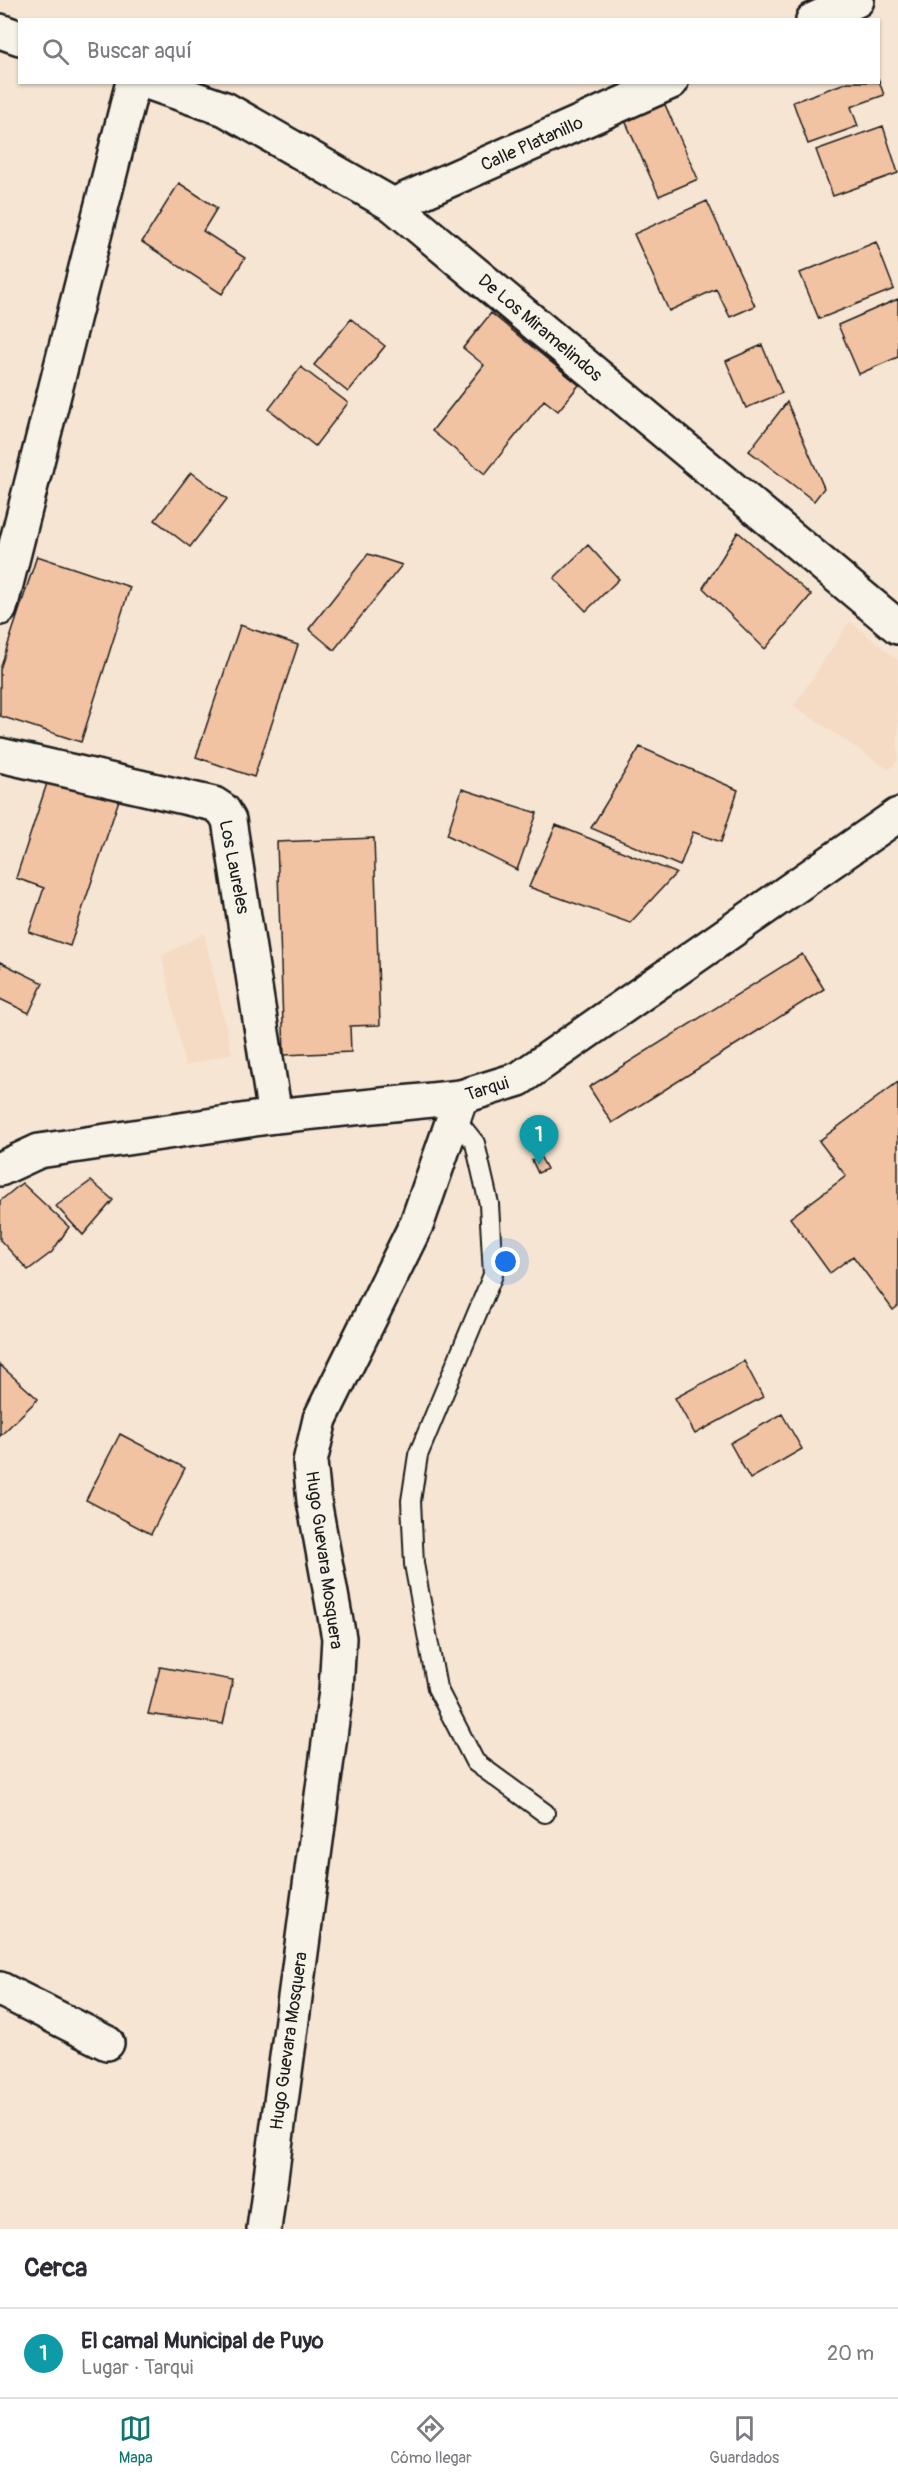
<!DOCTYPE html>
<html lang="es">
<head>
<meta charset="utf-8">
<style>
	:root { --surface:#fff; --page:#f7f7f7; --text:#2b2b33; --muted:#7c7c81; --line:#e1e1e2; --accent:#0f766e }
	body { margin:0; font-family:Pangolin,sans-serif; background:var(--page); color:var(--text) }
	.you { position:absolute; left:506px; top:1262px; width:21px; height:21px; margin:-15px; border:4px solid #fff; border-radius:50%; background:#1a73e8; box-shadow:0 0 0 9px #1a73e833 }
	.badge { display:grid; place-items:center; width:39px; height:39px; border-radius:50%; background:var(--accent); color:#fff; font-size:20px; font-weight:700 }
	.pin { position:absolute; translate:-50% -50px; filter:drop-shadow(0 2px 3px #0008) }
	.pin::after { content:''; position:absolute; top:32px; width:21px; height:18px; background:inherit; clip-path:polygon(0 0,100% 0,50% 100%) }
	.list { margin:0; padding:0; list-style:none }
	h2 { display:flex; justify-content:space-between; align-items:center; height:78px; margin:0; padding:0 24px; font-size:26px }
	h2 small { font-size:20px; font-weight:400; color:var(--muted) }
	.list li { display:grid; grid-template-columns:39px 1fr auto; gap:18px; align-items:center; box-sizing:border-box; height:90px; padding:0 24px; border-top:2px solid var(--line) }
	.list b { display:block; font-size:22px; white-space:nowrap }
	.list p { margin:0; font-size:20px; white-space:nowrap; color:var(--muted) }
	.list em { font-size:20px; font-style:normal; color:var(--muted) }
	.icon { flex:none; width:33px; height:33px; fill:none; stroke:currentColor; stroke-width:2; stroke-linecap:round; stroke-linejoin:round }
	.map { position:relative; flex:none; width:898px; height:2229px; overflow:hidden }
	.search { position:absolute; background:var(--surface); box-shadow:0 2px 4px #0004; left:18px; right:18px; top:18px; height:66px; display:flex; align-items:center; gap:15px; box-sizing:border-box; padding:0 21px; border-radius:0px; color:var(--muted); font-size:22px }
	.sheet { height:168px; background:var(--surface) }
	nav { display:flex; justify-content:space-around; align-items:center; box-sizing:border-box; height:84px; border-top:2px solid var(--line); background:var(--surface); font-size:16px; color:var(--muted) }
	nav a { display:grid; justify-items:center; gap:3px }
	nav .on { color:var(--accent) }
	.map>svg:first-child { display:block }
	.built { fill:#f5dbc4 }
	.building { fill:#f2c3a2; stroke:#1c1c1c; stroke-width:1.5 }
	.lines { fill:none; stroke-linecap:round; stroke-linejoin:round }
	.service-casing { stroke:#1c1c1c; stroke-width:22 }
	.minor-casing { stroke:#1c1c1c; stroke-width:38 }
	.tertiary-casing { stroke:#1c1c1c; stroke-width:38 }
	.service { stroke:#f7f3e8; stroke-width:18 }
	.minor { stroke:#f7f3e8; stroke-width:33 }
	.tertiary { stroke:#f7f3e8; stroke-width:33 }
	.labels { text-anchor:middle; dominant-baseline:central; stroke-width:4.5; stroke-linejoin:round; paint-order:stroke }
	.street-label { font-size:18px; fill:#1c1c1c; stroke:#f7f3e8 }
</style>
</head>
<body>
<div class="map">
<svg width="898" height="2229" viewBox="0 0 898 2229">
	<rect width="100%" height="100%" fill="#f6e5d3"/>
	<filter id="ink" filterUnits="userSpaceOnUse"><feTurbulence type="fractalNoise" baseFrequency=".0167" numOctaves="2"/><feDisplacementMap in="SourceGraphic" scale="12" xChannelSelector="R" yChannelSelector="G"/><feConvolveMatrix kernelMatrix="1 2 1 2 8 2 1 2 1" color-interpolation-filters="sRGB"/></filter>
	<g filter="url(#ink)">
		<!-- built -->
		<path class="built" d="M850 621 898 660V760L889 770 794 706Z
			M204 933 232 1053 185 1066 162 956Z"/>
		<!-- building -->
		<path class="building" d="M878 78 884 95 851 107 858 126 808 144 793 102 848 82H878Z
			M662 98 698 179 659 196 623 116Z
			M883 126 898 173 833 196 816 150Z
			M179 183 217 208 203 231 245 258 222 294 142 242Z
			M707 201 755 306 730 317 716 289 669 311 634 234Z
			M876 242 894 289 819 319 800 273Z
			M898 299V357L859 374 838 325Z
			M491 313 579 385 558 411 544 400 485 474 432 431 484 365 463 348Z
			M351 319 385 346 348 392 314 365Z
			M762 345 782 393 746 408 726 361Z
			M301 367 348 403 315 446 269 409Z
			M787 402 824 488 814 501 749 451Z
			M191 472 227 499 190 547 155 520Z
			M738 532 811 595 765 649 703 588Z
			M588 545 619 579 586 611 554 578Z
			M368 554 402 565 334 650 309 629Z
			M37 556 130 587 81 742 0 716V669Z
			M240 625 298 645 254 777 196 757Z
			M640 747 738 790 721 842 693 832 680 866 591 828Z
			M50 774 120 797 70 946 29 932 44 888 16 878Z
			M462 789 537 813 517 870 447 835Z
			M556 825 676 873 630 923 529 887Z
			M374 838 380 1025 350 1026 351 1052 284 1055 277 842Z
			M802 954 824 989 612 1123 589 1087Z
			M0 962 43 983 29 1013 0 999Z
			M898 1082V1306L893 1310 853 1256 830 1273 790 1218 846 1176 819 1141Z
			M540 1156 547 1169 538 1173 532 1160Z
			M91 1181 113 1200 83 1235 56 1206Z
			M22 1183 69 1227 52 1252 28 1270 0 1240V1201Z
			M744 1361 763 1397 695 1434 675 1398Z
			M0 1365 38 1399 0 1436Z
			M782 1414 802 1449 750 1479 730 1443Z
			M120 1434 185 1468 151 1534 86 1500Z
			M160 1667 233 1680 223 1724 148 1714Z"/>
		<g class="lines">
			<defs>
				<path id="service" d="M455 1118 475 1143 489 1204 493 1275 418 1455 411 1501 414 1564 437 1688 475 1762 545 1813"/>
				<path id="minor" d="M813 20 857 0
					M0 31 20 38
					M147 82 225 109 393 205 898 627
					M393 205 671 82
					M0 608 133 82
					M0 755 214 804 223 810 229 820 275 1116
					M0 1989 107 2043
					M264 2229 336 1691 339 1638 314 1501 310 1462 320 1419 417 1223 461 1097"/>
				<path id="tertiary" d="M0 1169 39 1151 275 1116 461 1097 519 1079 898 815"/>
			</defs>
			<!-- service casing -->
			<use href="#service" class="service-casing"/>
			<!-- minor casing -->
			<use href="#minor" class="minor-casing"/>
			<!-- tertiary casing -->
			<use href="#tertiary" class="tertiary-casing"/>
			<!-- service -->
			<use href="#service" class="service"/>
			<!-- minor -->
			<use href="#minor" class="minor"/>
			<!-- tertiary -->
			<use href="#tertiary" class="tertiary"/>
		</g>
	</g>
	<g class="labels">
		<!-- street labels -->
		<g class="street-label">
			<text transform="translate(532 144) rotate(-24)">Calle Platanillo</text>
			<text transform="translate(540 328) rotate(40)">De Los Miramelindos</text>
			<text transform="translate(234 867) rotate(79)">Los Laureles</text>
			<text transform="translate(487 1089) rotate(-17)">Tarqui</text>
			<text transform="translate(324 1560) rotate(82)">Hugo Guevara Mosquera</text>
			<text transform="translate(289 2041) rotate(-82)">Hugo Guevara Mosquera</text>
		</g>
	</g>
</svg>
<div class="you"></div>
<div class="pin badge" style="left:539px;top:1165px;background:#0f9aa8">1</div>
<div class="search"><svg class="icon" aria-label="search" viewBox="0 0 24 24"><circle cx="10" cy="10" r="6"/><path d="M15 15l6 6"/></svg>Buscar aquí</div>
</div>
<section class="sheet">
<h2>Cerca<small></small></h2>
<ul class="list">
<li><span class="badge" style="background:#0f9aa8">1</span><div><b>El camal Municipal de Puyo</b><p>Lugar · Tarqui</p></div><em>20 m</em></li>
</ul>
</section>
<nav>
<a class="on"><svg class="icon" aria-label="map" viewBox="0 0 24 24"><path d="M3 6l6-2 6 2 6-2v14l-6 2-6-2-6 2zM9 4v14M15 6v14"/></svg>Mapa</a>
<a><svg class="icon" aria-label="directions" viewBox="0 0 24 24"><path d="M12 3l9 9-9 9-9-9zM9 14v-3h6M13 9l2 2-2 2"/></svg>Cómo llegar</a>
<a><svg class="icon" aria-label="saved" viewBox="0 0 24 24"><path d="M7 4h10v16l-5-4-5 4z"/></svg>Guardados</a>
</nav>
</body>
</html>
